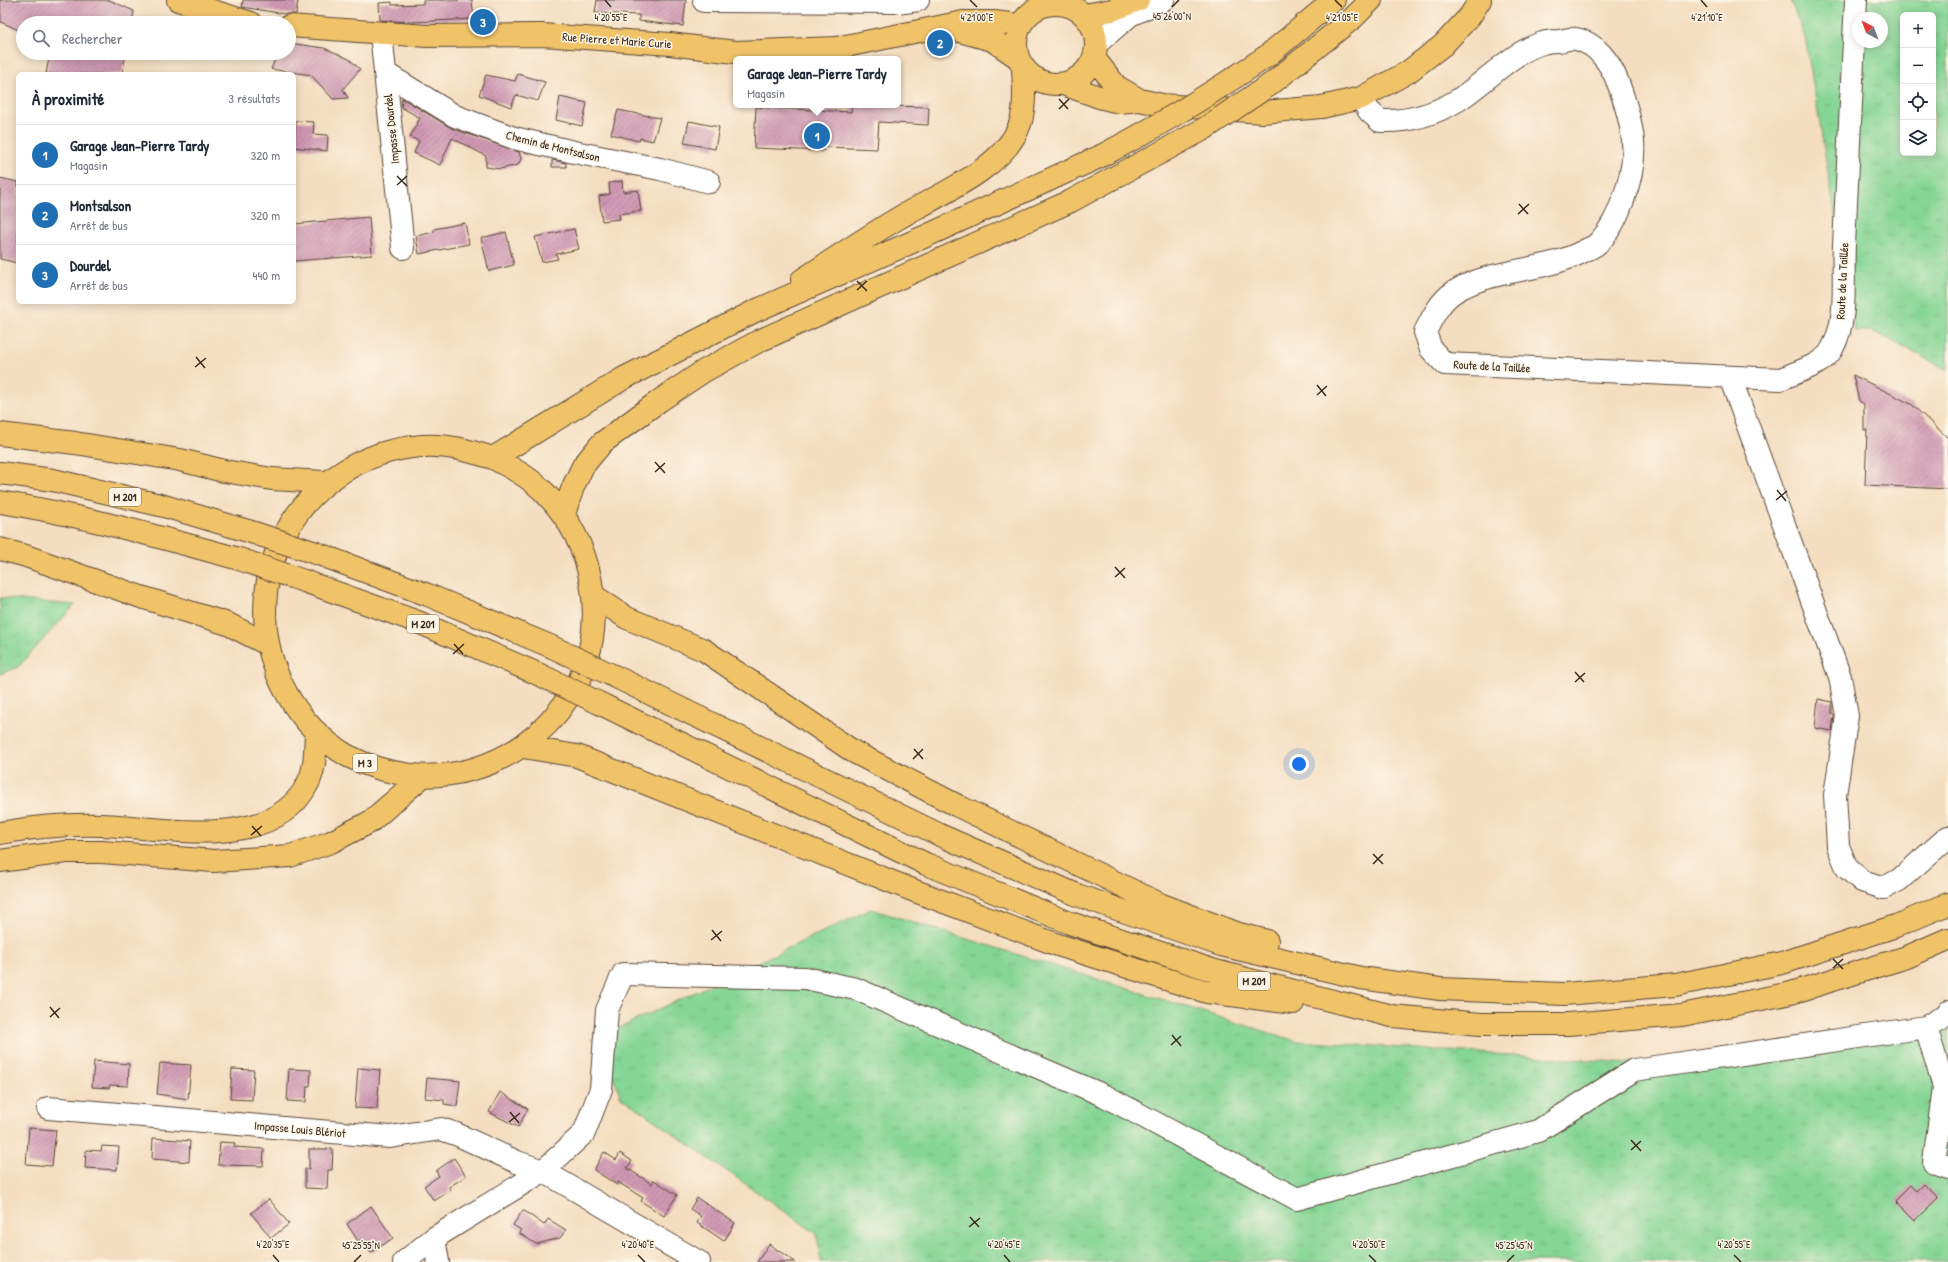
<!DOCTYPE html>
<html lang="fr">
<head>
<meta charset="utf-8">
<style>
	:root { --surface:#fff; --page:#f2f2f3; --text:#1f2937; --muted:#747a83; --line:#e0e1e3; --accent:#1f6fb2 }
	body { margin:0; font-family:"Patrick Hand",sans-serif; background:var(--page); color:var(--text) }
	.controls { position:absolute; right:12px; top:12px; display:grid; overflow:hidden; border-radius:6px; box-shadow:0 2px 10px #0003 }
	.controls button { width:36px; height:36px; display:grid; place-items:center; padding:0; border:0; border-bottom:1px solid var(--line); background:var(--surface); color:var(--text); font:20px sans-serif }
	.compass { position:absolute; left:1852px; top:12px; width:36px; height:36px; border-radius:50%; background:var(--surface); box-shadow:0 2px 10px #0003; rotate:318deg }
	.you { position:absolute; left:1299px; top:764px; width:14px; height:14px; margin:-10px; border:3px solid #fff; border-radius:50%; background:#1a73e8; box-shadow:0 0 0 6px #1a73e833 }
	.badge { display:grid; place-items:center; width:26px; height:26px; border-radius:50%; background:var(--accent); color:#fff; font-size:13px; font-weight:700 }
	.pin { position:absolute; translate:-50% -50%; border:2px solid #fff; box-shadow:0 1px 4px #0006 }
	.popup { position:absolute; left:733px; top:56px; width:168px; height:52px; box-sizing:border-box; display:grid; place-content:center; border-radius:6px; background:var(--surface); filter:drop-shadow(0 1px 3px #0005); font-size:13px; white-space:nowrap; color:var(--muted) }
	.popup b { font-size:15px; color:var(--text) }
	.popup::after { content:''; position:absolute; left:50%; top:100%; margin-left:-8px; border:8px solid transparent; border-top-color:var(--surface) }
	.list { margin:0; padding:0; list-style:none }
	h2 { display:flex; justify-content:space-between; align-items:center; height:52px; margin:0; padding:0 16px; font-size:17px }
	h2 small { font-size:13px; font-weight:400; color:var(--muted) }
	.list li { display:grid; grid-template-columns:26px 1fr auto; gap:12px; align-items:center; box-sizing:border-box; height:60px; padding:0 16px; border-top:1px solid var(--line) }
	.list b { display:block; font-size:15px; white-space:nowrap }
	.list p { margin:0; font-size:13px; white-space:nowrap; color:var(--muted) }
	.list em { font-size:13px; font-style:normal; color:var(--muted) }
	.icon { flex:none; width:22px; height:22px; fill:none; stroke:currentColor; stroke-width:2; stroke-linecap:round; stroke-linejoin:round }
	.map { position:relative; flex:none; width:1948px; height:1262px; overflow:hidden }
	.search { position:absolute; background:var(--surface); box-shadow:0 2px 10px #0003; left:16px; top:16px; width:280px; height:44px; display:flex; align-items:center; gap:10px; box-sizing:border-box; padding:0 14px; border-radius:22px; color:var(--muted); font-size:15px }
	.panel { position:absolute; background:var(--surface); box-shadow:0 2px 10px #0003; left:16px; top:72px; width:280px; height:232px; border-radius:6px }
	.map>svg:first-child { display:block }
	.grass { fill:url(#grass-tufts); stroke:#60805a; fill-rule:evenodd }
	.building { fill:url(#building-hatch) }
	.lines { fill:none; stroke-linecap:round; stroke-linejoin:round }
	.minor-casing { stroke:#574536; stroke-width:24 }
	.major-casing { stroke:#574536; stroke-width:24 }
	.highway-casing { stroke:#574536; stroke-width:24 }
	.minor { stroke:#fff; stroke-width:22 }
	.major { stroke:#f1c369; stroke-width:22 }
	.highway { stroke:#f1c369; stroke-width:22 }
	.major-bridge-casing { stroke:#574536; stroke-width:24; stroke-linecap:butt }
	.highway-bridge-casing { stroke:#574536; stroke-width:24; stroke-linecap:butt }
	.major-bridge { stroke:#f1c369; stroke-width:22 }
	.highway-bridge { stroke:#f1c369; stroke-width:22 }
	.ticks { fill:none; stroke:#3b2a1e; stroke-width:1.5 }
	.labels { text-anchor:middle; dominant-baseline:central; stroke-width:3; stroke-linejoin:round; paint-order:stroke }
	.shield { fill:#fcf5e5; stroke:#75675a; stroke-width:1 }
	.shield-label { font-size:11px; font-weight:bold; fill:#3b2a1e }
	.street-label { font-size:12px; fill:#3b2a1e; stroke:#fcf5e5 }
	.ticks-label { font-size:10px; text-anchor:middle; fill:#3b2a1e; stroke:#fcf5e5; stroke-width:3; stroke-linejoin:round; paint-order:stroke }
</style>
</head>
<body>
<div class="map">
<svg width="1948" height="1262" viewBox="0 0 1948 1262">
	<defs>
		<pattern id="grass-tufts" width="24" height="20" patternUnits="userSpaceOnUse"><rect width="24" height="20" fill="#85d595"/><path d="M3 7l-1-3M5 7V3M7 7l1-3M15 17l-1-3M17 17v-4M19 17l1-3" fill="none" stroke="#74b780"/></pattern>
		<pattern id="building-hatch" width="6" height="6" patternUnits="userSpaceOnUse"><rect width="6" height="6" fill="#d099b4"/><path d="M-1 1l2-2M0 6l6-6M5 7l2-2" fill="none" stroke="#aa7d92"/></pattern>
	</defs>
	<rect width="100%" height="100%" fill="#fcf5e5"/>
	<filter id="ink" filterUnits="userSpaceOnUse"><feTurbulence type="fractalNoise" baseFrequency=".025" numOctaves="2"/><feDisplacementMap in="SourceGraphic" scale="8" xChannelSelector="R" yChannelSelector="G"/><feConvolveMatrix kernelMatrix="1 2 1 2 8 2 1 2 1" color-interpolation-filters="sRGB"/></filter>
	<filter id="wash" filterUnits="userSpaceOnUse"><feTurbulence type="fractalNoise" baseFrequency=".012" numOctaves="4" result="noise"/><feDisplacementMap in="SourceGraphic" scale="16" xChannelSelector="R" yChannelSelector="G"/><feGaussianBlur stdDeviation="0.9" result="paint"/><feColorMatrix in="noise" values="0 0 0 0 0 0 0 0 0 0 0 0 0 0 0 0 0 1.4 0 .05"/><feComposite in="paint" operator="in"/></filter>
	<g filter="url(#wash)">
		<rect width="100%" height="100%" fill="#f4ddc0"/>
		<!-- grass -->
		<path class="grass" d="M1790 0H1948V370L1872 331H1855L1805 37ZM1903 15H1933V153H1903ZM1858 18H1882V42H1858Z
			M0 598 75 605 18 667 0 674Z
			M871 909 1296 1041 1664 1065 1911 1028 1948 1008V1262H821L817 1234 621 1097 598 1038Z"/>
		<g id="blocks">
			<!-- building -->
			<path class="building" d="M0 0H109L134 11 132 23H23V32L1 22Z
				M243 0H298L296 14H285L242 7Z
				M423 0H472L474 19 411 22 380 20 379 3 392 2V5L423 4Z
				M597 0H686L683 26 639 21V15L595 13Z
				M289 43 324 48 349 59 360 69 343 89 348 98 333 99 311 75 271 69 278 53H289Z
				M50 53H126L122 74H46Z
				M518 74 545 82 538 101 516 95 511 107 479 95 486 75 515 81Z
				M560 97 587 103 582 126 556 120Z
				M402 98 451 128 519 152 521 159 518 165 500 169 486 167V156L452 138 440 165 414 153 419 141 410 137 420 118 401 107Z
				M852 105 929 107 928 125 879 122 877 149 824 147 823 151 754 148 756 107 851 112Z
				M618 110 660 118 653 141 640 138 639 141 611 134Z
				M296 121 314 122 313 134 328 135 327 151 294 147Z
				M689 121 719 127 715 149 684 143Z
				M552 160 566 163V167H552Z
				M0 178 18 182V263L0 259Z
				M622 181 623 192 638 190 641 211 619 214 620 219 602 221 599 196 610 194 609 183Z
				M369 217 372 255 294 261V224Z
				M465 223 469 244 419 254 416 236 434 232V229Z
				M574 229 579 249 556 254 558 259 542 262 535 237Z
				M506 232 514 265 489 271 481 238Z
				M1853 375 1911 404 1948 438V489L1865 485 1867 430H1864V404L1859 401Z
				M1818 699 1832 702V713L1834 716 1832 731 1815 728Z
				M94 1061 129 1064 128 1086 110 1085 109 1088 92 1087Z
				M160 1063 191 1065 188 1099 157 1094Z
				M358 1068 380 1070 377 1109 355 1108Z
				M232 1069 254 1070 252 1100 230 1099Z
				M289 1069 311 1070 310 1086H307L306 1102 287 1101Z
				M427 1078 460 1081 457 1106 444 1104V1100L425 1098Z
				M500 1092 528 1109 518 1127 489 1112Z
				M29 1128 56 1130 52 1166 26 1164Z
				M153 1138 190 1141 189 1162 152 1159Z
				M220 1142 235 1143 234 1147 264 1149 263 1166 218 1165Z
				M102 1146 119 1147 117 1170 85 1168 86 1150 101 1151Z
				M309 1149H333L332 1170H328L327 1189 305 1188V1169H309Z
				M604 1152 616 1160 620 1153 632 1161 627 1168 652 1184 654 1180 677 1195 664 1216 641 1201 643 1198 618 1182 617 1185 594 1170Z
				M454 1158 466 1176 449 1187 451 1190 434 1201 424 1186 439 1176 436 1171Z
				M1924 1184 1938 1199 1916 1220 1896 1200 1911 1185 1917 1191Z
				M697 1198 735 1223 724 1241 697 1223 701 1216 690 1209Z
				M269 1199 289 1224 271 1238 251 1213Z
				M371 1206 393 1238 371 1253 361 1239 358 1241 347 1224Z
				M523 1210 544 1225 548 1219 566 1230 560 1238 536 1244 519 1233 521 1230 513 1225Z
				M769 1244 795 1262H757Z"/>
		</g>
	</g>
	<g filter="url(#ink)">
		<use href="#blocks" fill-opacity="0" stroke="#574536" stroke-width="1"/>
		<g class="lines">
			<defs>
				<path id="minor" d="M704 1 904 2 918 0
					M381 33 403 248
					M1097 43 1130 15 1163 0
					M385 73 455 116 514 138 574 152 660 169 709 182
					M1361 98 1369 111 1380 121C1408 122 1435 114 1458 100 1485 83 1513 51 1543 43 1548 41 1554 41 1559 41 1564 40 1571 38 1576 39 1600 44 1614 69 1621 91 1635 132 1639 158 1623 200 1617 216 1611 230 1599 242 1595 247 1587 249 1582 252 1541 273 1492 268 1454 292 1440 301 1432 318 1425 332L1431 349 1445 364 1781 379C1796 372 1824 365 1832 349 1849 318 1842 279 1844 245 1848 163 1852 82 1856 0
					M1730 377 1840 677 1847 716 1835 795 1838 846 1847 868 1862 881 1884 888 1899 880 1948 837
					M1926 1027 1944 1087 1934 1162 1948 1167
					M48 1108 390 1137 441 1129 456 1134 517 1162 543 1171 699 1262
					M434 1238 438 1262
					M404 1262 434 1238 543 1171 584 1133 601 1089 607 1010 623 974 805 978 856 989 1105 1096 1297 1199 1538 1131 1634 1070 1926 1027 1946 1015 1948 1012"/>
				<path id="major" d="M178 0 251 23
					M1016 44a40 40 0 1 1 80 0a40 40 0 1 1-80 0Z
					M1085 15 1112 10 1138 0
					M289 26 427 36 542 35 670 44 735 52 836 48 963 22H994L1020 25
					M952 29 992 40 1017 57
					M1267 56 1334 0
					M1094 58 1116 86 1140 100
					M1063 84 1099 97 1119 102 1140 100 1162 105 1263 112 1322 107 1361 98 1408 72 1443 45 1470 16 1480 0
					M1271 84 1353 18 1371 0
					M802 280C834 259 865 238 897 219 935 196 1000 171 1018 129 1026 113 1024 86 1023 69
					M493 458C512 468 531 478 545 493 593 542 608 618 579 681 576 687 571 693 568 698 520 772 427 797 348 756 323 742 301 719 287 694 226 585 299 455 422 446 447 444 470 451 493 458L624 378 755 311 926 236 1099 157
					M564 514 573 487 583 466 602 443 659 401 704 371 759 341 1071 201 1204 129
					M0 833C33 827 68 824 102 825 164 827 271 853 307 785 316 769 315 750 316 732
					M0 861 66 852H102L214 861 290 856 331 842 370 822 423 776"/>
				<path id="highway" d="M0 434 75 443 180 460 224 471 272 479 325 482
					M0 473 53 480 164 506 248 531
					M0 502C81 515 160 537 239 559
					M0 549 26 556 138 596 228 624 267 644
					M316 553 428 595 550 646
					M304 581 418 622 538 674
					M594 596 627 618 704 650 854 752 958 806 1162 905 1239 934 1267 941
					M614 676 942 836 1077 895 1221 945 1361 978 1440 989 1564 994 1675 985 1782 963 1896 926 1948 904
					M601 704 926 864 1070 923 1215 971 1392 1016 1481 1024H1568L1682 1015 1791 993 1907 957 1948 939
					M523 747 577 756 915 891 1058 945 1207 992 1293 1003"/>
			</defs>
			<!-- minor casing -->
			<use href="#minor" class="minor-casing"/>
			<!-- major casing -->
			<use href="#major" class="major-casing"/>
			<!-- highway casing -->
			<use href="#highway" class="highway-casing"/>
			<!-- minor -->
			<use href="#minor" class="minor"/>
			<!-- major -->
			<use href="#major" class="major"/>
			<!-- highway -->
			<use href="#highway" class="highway"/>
			<defs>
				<path id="major-bridge" d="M1204 129 1271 84
					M1099 157C1158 127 1212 93 1267 56"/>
				<path id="highway-bridge" d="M248 531 316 553
					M239 559 304 581
					M550 646 614 676
					M538 674 601 704"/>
			</defs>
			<!-- major-bridge casing -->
			<use href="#major-bridge" class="major-bridge-casing"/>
			<!-- highway-bridge casing -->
			<use href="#highway-bridge" class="highway-bridge-casing"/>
			<!-- major-bridge -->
			<use href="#major-bridge" class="major-bridge"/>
			<!-- highway-bridge -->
			<use href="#highway-bridge" class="highway-bridge"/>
		</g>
	</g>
	<!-- ticks -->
	<path class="ticks" d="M605 0 611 7M970 0 977 7M1335 0 1342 7M1701 0 1707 7M1172 7 1179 0M1059 99 1068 109M1059 109 1069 99M397 176 407 186M397 185 407 176M1519 204 1528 214M1518 214 1529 204M857 281 867 291M857 290 867 281M196 357 205 368M195 367 206 358M1317 385 1326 396M1317 395 1327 386M655 462 665 473M655 472 665 463M1777 490 1786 501M1776 500 1787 491M1115 567 1125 578M1115 577 1125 568M454 644 463 654M453 654 464 644M1575 672 1584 682M1575 682 1585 673M914 749 923 759M913 759 923 749M252 826 261 836M251 835 262 826M1373 854 1383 864M1373 864 1383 854M712 930 721 941M711 940 722 931M1833 959 1843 969M1833 968 1843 959M50 1007 59 1018M50 1017 60 1008M1172 1035 1181 1046M1171 1045 1181 1036M510 1112 519 1123M509 1122 520 1113M1631 1140 1641 1151M1631 1150 1641 1141M970 1217 979 1227M969 1227 980 1218M273 1255 279 1262M638 1255 645 1262M1004 1255 1010 1262M1369 1255 1376 1262M1734 1255 1741 1262M354 1262 361 1255M1507 1262 1514 1255"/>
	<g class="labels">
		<!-- shield labels -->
		<g class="shield">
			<rect x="109" y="488" width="32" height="18" rx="3"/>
			<rect x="407" y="615" width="32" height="18" rx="3"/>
			<rect x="353" y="754" width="24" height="18" rx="3"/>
			<rect x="1238" y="972" width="32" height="18" rx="3"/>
		</g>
		<g class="shield-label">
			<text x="125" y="497">M 201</text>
			<text x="423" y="624">M 201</text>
			<text x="365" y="763">M 3</text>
			<text x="1254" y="981">M 201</text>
		</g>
		<!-- street labels -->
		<g class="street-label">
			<text transform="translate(617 40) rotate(4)">Rue Pierre et Marie Curie</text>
			<text transform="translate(391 129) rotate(-96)">Impasse Dourdel</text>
			<text transform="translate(553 146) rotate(14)">Chemin de Montsalson</text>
			<text transform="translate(1842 281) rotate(-87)">Route de la Taillée</text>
			<text transform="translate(1492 366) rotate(3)">Route de la Taillée</text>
			<text transform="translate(300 1129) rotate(5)">Impasse Louis Blériot</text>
		</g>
	</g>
	<g class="ticks-label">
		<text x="1172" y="20">45°26'00"N</text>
		<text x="611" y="21">4°20'55"E</text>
		<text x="977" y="21">4°21'00"E</text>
		<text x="1342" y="21">4°21'05"E</text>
		<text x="1707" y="21">4°21'10"E</text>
		<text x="273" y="1248">4°20'35"E</text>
		<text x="638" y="1248">4°20'40"E</text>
		<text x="1004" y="1248">4°20'45"E</text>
		<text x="1369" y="1248">4°20'50"E</text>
		<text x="1734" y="1248">4°20'55"E</text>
		<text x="361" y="1249">45°25'55"N</text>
		<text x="1514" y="1249">45°25'45"N</text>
	</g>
</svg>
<div class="controls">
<button>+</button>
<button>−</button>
<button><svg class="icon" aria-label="locate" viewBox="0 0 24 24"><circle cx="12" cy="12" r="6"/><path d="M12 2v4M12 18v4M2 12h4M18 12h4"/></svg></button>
<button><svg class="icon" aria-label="layers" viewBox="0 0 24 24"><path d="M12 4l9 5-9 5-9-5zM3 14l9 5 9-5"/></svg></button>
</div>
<svg class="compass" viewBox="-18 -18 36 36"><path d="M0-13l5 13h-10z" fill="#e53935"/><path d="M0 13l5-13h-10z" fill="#747a83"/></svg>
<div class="you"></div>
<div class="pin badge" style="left:817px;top:136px">1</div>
<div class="popup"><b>Garage Jean-Pierre Tardy</b>Magasin</div>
<div class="pin badge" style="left:940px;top:43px">2</div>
<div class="pin badge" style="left:483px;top:22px">3</div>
<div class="search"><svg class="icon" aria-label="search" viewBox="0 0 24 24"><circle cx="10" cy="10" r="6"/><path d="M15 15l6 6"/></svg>Rechercher</div>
<section class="panel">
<h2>À proximité<small>3 résultats</small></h2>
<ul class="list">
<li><span class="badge">1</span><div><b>Garage Jean-Pierre Tardy</b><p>Magasin</p></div><em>320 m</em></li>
<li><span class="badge">2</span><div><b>Montsalson</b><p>Arrêt de bus</p></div><em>320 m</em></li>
<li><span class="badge">3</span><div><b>Dourdel</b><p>Arrêt de bus</p></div><em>440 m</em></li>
</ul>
</section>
</div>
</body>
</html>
